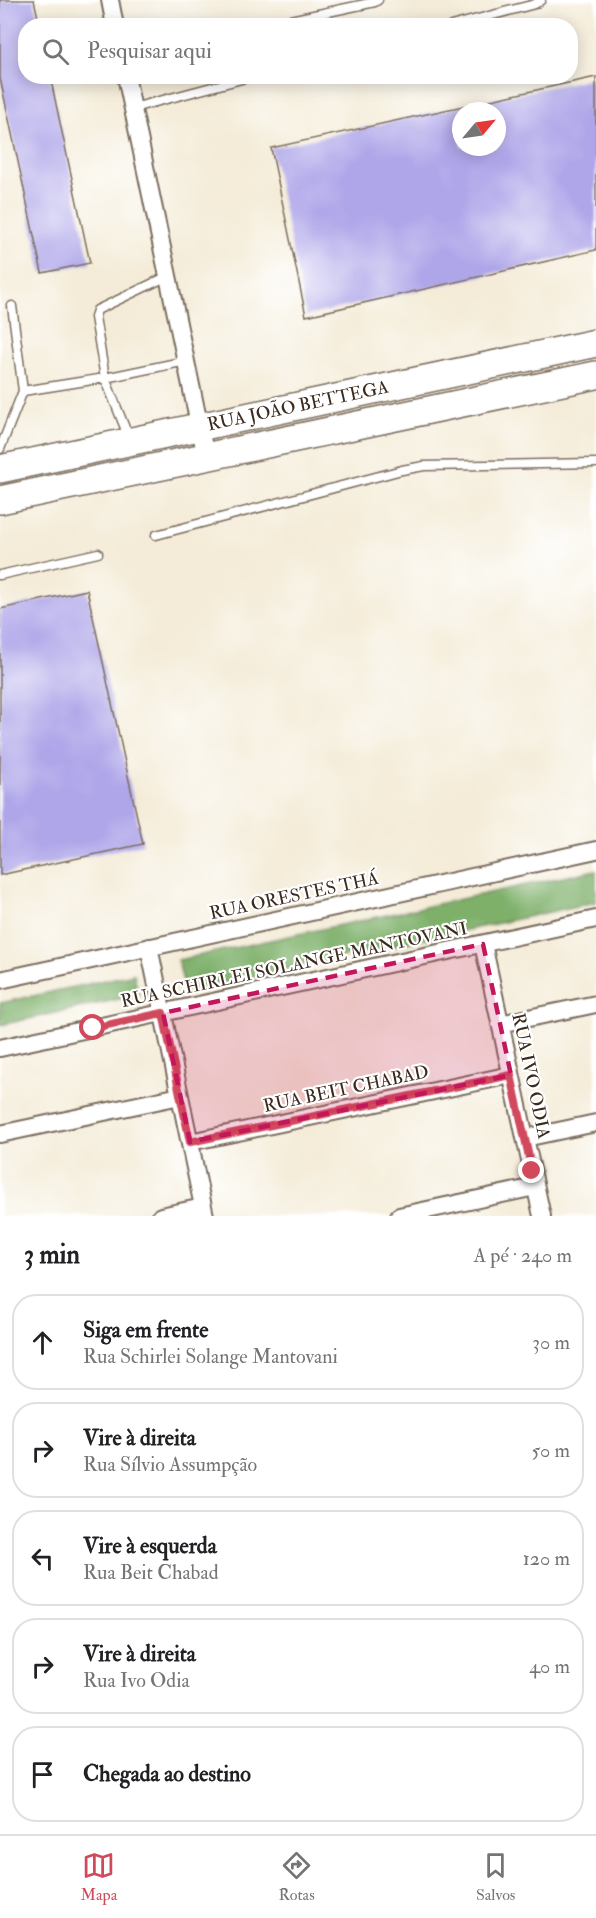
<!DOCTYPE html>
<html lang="pt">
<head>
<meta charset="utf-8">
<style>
	:root { --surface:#fff; --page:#f6f6f6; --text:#202124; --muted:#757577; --line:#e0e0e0; --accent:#d1495b }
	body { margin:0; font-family:"IM FELL Double Pica",serif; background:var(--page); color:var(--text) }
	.compass { position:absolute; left:452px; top:102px; width:54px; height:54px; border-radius:50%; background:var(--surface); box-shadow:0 3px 15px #0003; rotate:61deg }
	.stop { position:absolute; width:18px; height:18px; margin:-14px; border:4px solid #d1495b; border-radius:50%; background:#fff }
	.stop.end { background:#d1495b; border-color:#fff; box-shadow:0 2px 6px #0008 }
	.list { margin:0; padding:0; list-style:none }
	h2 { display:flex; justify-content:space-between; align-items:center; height:78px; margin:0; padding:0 24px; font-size:26px }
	h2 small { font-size:20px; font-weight:400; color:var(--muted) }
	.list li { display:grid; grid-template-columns:39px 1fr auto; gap:18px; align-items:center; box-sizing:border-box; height:96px; margin:0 12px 12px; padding:0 12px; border:2px solid var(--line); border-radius:24px }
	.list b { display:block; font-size:22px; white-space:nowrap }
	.list p { margin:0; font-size:20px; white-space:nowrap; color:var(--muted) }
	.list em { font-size:20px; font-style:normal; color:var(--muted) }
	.icon { flex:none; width:33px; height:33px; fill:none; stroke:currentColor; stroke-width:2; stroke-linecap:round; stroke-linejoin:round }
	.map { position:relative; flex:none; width:596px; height:1216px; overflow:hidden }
	.search { position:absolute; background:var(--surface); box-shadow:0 3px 15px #0003; left:18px; right:18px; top:18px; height:66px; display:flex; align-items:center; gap:15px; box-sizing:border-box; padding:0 21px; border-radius:24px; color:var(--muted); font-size:22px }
	.sheet { height:618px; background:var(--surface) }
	nav { display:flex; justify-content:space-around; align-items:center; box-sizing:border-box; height:84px; border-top:2px solid var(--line); background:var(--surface); font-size:16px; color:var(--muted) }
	nav a { display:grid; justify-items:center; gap:3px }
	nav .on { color:var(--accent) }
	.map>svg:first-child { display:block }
	.forest { fill:#7eb06a; stroke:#5c6d44; stroke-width:1.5 }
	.building { fill:#afa6e9; fill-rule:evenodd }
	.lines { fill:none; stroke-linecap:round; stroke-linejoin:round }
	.lane-casing { stroke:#7c6e5f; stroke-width:11 }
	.street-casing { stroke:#7c6e5f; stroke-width:20 }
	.primary-casing { stroke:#7c6e5f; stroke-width:30 }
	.lane { stroke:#fff; stroke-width:8 }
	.street { stroke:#fff; stroke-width:16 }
	.primary { stroke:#fff; stroke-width:27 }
	.route { stroke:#d1495b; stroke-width:8 }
	.marked { fill:#c2185b; fill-opacity:0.2; stroke:#c2185b; stroke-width:4.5; stroke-dasharray:12 8; stroke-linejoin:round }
	.labels { text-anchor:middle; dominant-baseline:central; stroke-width:4.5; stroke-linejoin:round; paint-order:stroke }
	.street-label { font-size:18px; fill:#3b2a1e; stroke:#fff }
</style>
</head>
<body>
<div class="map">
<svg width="596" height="1216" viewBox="0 0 596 1216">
	<rect width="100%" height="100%" fill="#fff"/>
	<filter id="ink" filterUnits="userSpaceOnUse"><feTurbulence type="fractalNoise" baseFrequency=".0167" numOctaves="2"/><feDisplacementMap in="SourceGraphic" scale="12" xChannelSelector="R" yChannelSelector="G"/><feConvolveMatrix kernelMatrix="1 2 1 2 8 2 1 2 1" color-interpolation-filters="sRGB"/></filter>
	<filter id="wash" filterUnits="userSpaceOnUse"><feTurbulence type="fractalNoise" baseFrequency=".008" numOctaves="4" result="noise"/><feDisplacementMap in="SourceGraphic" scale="24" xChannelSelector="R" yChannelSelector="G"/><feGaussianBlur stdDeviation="1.35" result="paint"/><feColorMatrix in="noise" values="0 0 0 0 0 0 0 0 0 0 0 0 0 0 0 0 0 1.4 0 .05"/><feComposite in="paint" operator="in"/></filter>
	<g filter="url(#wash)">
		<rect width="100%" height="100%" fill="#f4ecd8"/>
		<!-- forest -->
		<path class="forest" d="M596 870V902L185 991 178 960Z
			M134 974 138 995 0 1025V1003Z"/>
		<g id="blocks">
			<!-- building -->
			<path class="building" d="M0 0H34L40 26H26V76H50L90 263 42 273 0 78Z
				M596 77V250L306 316 271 148ZM461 111H497V147H461Z
				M87 590 143 844 0 875V609Z"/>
		</g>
	</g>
	<g filter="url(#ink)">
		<use href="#blocks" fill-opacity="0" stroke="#7c6e5f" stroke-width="1.5"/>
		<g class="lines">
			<defs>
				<path id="lane" d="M262 26 375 2 378 0
					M451 26 535 4 541 0
					M133 108 253 76
					M23 391 105 378 186 361
					M129 438 105 378 95 317 97 310 168 276
					M0 449 23 391 12 306
					M156 535 402 470 424 466 596 463
					M0 575 98 553"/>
				<path id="street" d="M110 0 115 26
					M126 76 206 457
					M483 944 542 1216
					M149 947 205 1216
					M0 980 596 850
					M500 1024 596 1004
					M0 1048 596 919
					M0 1134 180 1096
					M525 1138 596 1123
					M190 1142 511 1075
					M161 1216 203 1207
					M399 1216 535 1187"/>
				<path id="primary" d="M0 469 596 343
					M0 500 596 375"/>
			</defs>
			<!-- lane casing -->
			<use href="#lane" class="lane-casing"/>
			<!-- street casing -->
			<use href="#street" class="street-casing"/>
			<!-- primary casing -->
			<use href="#primary" class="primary-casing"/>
			<!-- lane -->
			<use href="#lane" class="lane"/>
			<!-- street -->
			<use href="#street" class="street"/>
			<!-- primary -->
			<use href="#primary" class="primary"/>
		</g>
	</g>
	<g class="lines" filter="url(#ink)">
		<!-- route -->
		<path class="route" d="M93 1028 163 1013 190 1142 511 1075 532 1171"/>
	</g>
	<!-- marked area -->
	<path class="marked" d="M483 944 511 1075 190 1142 163 1013Z"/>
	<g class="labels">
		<!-- street labels -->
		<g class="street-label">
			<text transform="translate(298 406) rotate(-12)">RUA JOÃO BETTEGA</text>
			<text transform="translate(294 896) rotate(-12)">RUA ORESTES THÁ</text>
			<text transform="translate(294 965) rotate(-12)">RUA SCHIRLEI SOLANGE MANTOVANI</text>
			<text transform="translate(531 1076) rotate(78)">RUA IVO ODIA</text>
			<text transform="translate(346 1089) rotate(-12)">RUA BEIT CHABAD</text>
		</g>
	</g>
</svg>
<svg class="compass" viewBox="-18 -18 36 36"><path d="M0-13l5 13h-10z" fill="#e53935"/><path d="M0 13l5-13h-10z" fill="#757577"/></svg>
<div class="stop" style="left:93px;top:1028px"></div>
<div class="stop end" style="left:532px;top:1171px"></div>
<div class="search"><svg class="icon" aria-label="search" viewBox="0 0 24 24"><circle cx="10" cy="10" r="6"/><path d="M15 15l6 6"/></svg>Pesquisar aqui</div>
</div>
<section class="sheet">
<h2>3 min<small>A pé · 240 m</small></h2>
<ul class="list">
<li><svg class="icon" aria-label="ahead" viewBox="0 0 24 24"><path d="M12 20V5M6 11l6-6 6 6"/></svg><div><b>Siga em frente</b><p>Rua Schirlei Solange Mantovani</p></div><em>30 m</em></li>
<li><svg class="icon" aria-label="right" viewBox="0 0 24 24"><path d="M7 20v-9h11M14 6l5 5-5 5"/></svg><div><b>Vire à direita</b><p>Rua Sílvio Assumpção</p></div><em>50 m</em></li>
<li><svg class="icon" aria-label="left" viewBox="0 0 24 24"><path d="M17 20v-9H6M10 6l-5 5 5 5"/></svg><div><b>Vire à esquerda</b><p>Rua Beit Chabad</p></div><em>120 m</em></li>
<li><svg class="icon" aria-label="right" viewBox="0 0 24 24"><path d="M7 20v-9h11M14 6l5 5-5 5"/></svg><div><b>Vire à direita</b><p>Rua Ivo Odia</p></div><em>40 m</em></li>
<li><svg class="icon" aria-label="arrive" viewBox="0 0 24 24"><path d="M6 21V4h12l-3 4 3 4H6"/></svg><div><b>Chegada ao destino</b></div></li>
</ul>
</section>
<nav>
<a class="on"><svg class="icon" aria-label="map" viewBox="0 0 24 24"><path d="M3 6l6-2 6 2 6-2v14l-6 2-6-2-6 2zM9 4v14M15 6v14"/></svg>Mapa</a>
<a><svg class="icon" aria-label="directions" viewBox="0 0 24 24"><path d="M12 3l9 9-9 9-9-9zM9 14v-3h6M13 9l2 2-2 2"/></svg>Rotas</a>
<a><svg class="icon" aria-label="saved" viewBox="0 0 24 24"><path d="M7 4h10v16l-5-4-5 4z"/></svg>Salvos</a>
</nav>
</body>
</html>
